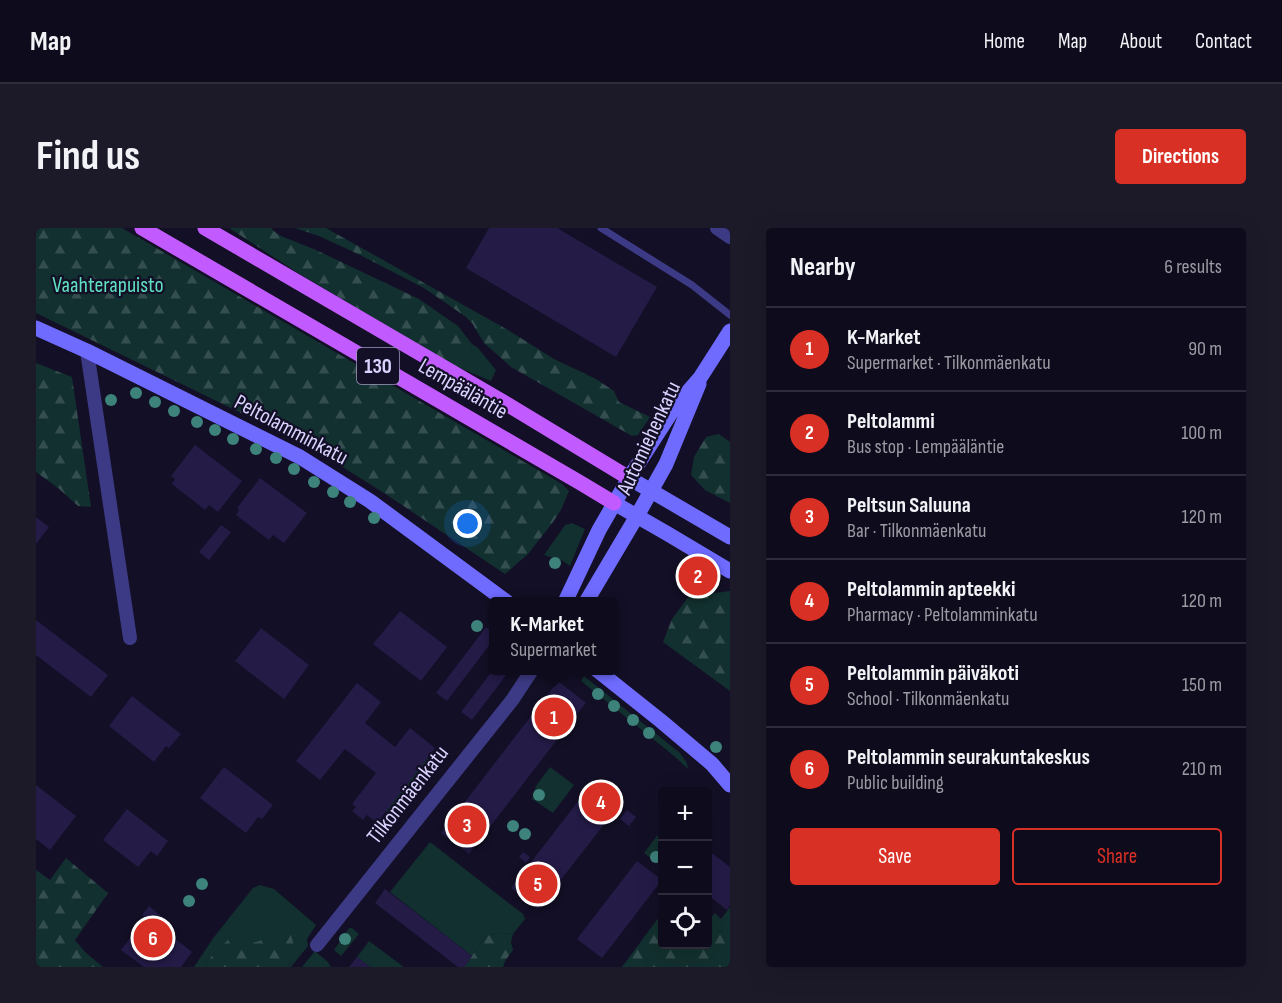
<!DOCTYPE html>
<html lang="en">
<head>
<meta charset="utf-8">
<style>
	:root { --surface:#0e0b1c; --page:#1c1929; --text:#f1f3f6; --muted:#9b9ba3; --line:#2e2b3b; --accent:#d93025 }
	body { margin:0; font-family:"Sofia Sans Condensed",sans-serif; background:var(--page); color:var(--text) }
	.controls { position:absolute; right:18px; bottom:18px; display:grid; overflow:hidden; border-radius:6px; box-shadow:0 6px 24px #0002 }
	.controls button { width:54px; height:54px; display:grid; place-items:center; padding:0; border:0; border-bottom:2px solid var(--line); background:var(--surface); color:var(--text); font:30px sans-serif }
	.you { position:absolute; left:432px; top:296px; width:21px; height:21px; margin:-15px; border:4px solid #fff; border-radius:50%; background:#1a73e8; box-shadow:0 0 0 9px #1a73e833 }
	.badge { display:grid; place-items:center; width:39px; height:39px; border-radius:50%; background:var(--accent); color:#fff; font-size:20px; font-weight:700 }
	.pin { position:absolute; translate:-50% -50%; border:3px solid #fff; box-shadow:0 2px 6px #0006 }
	.popup { position:absolute; left:453px; top:369px; width:129px; height:78px; box-sizing:border-box; display:grid; place-content:center; border-radius:6px; background:var(--surface); filter:drop-shadow(0 2px 4px #0005); font-size:20px; white-space:nowrap; color:var(--muted) }
	.popup b { font-size:22px; color:var(--text) }
	.popup::after { content:''; position:absolute; left:50%; top:100%; margin-left:-12px; border:12px solid transparent; border-top-color:var(--surface) }
	.list { margin:0; padding:0; list-style:none }
	h2 { display:flex; justify-content:space-between; align-items:center; height:78px; margin:0; padding:0 24px; font-size:26px }
	h2 small { font-size:20px; font-weight:400; color:var(--muted) }
	.list li { display:grid; grid-template-columns:39px 1fr auto; gap:18px; align-items:center; box-sizing:border-box; height:84px; padding:0 24px; border-top:2px solid var(--line) }
	.list b { display:block; font-size:22px; white-space:nowrap }
	.list p { margin:0; font-size:20px; white-space:nowrap; color:var(--muted) }
	.list em { font-size:20px; font-style:normal; color:var(--muted) }
	.actions { display:flex; gap:12px; padding:18px 24px }
	.actions a { flex:1; padding:14px 0; border:2px solid var(--accent); border-radius:6px; text-align:center; font-size:21px; color:var(--accent) }
	.actions .main { background:var(--accent); color:#fff }
	.icon { flex:none; width:33px; height:33px; fill:none; stroke:currentColor; stroke-width:2; stroke-linecap:round; stroke-linejoin:round }
	.map { position:relative; flex:none; width:694px; height:739px; overflow:hidden; border-radius:6px }
	header { display:flex; align-items:center; gap:36px; box-sizing:border-box; height:84px; padding:0 30px; background:var(--surface); border-bottom:2px solid var(--line) }
	header strong { font-size:28px }
	nav { display:flex; gap:33px; margin-inline-start:auto; font-size:21px }
	.intro { display:flex; align-items:center; justify-content:space-between; box-sizing:border-box; height:144px; padding:0 36px }
	h1 { margin:0; font-size:42px }
	.button { padding:15px 27px; border-radius:6px; background:var(--accent); color:#fff; font-size:21px; font-weight:700 }
	main { display:flex; gap:36px; padding:0 36px }
	aside { flex:1; background:var(--surface); border-radius:6px; box-shadow:0 6px 24px #0002 }
	.map>svg:first-child { display:block }
	.green { fill:#12302f }
	.forest { fill:url(#forest-firs) }
	.building { fill:#241b47 }
	.lines { fill:none; stroke-linecap:round; stroke-linejoin:round }
	.lane { stroke:#3d3a85; stroke-width:7 }
	.street { stroke:#3d3a85; stroke-width:14 }
	.secondary { stroke:#6f6bff; stroke-width:15 }
	.primary { stroke:#c25bff; stroke-width:15 }
	.tree { fill:#3d827b }
	.labels { text-anchor:middle; dominant-baseline:central; stroke-width:4.5; stroke-linejoin:round; paint-order:stroke }
	.shield { fill:#130f26; stroke:#9e99be; stroke-width:1.5 }
	.shield-label { font-size:21px; font-weight:bold; fill:#d9d4ff }
	.park-label { font-size:22px; fill:#5fe0c0; stroke:#130f26 }
	.street-label { font-size:22px; fill:#d9d4ff; stroke:#130f26 }
</style>
</head>
<body>
<header>
<strong>Map</strong>
<nav><a>Home</a><a>Map</a><a>About</a><a>Contact</a></nav>
</header>
<div class="intro"><h1>Find us</h1><a class="button">Directions</a></div>
<main>
<div class="map">
<svg width="694" height="739" viewBox="0 0 694 739">
	<defs>
		<pattern id="forest-firs" width="22" height="20" patternUnits="userSpaceOnUse" patternTransform="scale(1.5)"><rect width="22" height="20" fill="#12302f"/><path d="M5 1l3.5 6h-7zM16 11l3.5 6h-7z" fill="#344d4e"/></pattern>
	</defs>
	<rect width="100%" height="100%" fill="#130f26"/>
	<!-- green -->
	<path class="green" d="M436 116 442 120 460 142 455 153 421 139 434 124Z
		M536 295 549 301 534 338 527 333 508 327 529 297Z
		M548 448 644 525 651 535 652 541 638 528 545 453Z
		M408 527 410 528 361 591 350 583 391 530 401 537Z
		M514 539 538 557 517 585 496 571 500 558Z
		M626 601V627L620 634 608 625Z
		M394 614 487 686 489 691 477 706 462 705 450 708 436 728 354 664Z
		M224 657 238 661 280 697 271 711 272 718 255 739H251L256 734 178 725 167 739H158L178 709 217 660Z
		M313 700H316L323 706 305 728 298 722Z
		M333 713 368 739H334L321 729Z
		M279 723 292 734 295 739H266Z"/>
	<!-- forest -->
	<path class="forest" d="M0 0H86L526 256 533 263 525 282 517 294 492 326 469 346 348 265 289 228 234 199 0 85Z
		M193 0H235L239 4 245 8 280 22 383 71 422 98 436 116 434 124 428 138 420 139 262 45Z
		M259 0H290L472 102 518 131 560 151 578 163 583 174 614 189 602 207 596 208 475 139 448 115 436 95 430 89 388 60 322 26 283 8Z
		M0 135 36 149 55 279 42 278 22 260 0 244Z
		M683 206 694 214V275L669 262 655 247 658 229 670 209Z
		M659 360 679 365 694 363V463L627 414 636 391Z
		M30 630 72 665 39 712 49 724 67 739H0V642L14 652Z
		M694 679V739H586L626 685V716H672V693L679 685 685 691Z
		M250 705 255 707C259 721 263 727 251 739H167L178 725 192 712 216 715Z
		M462 705 477 706 475 714 477 722 469 733 467 739H428L450 708Z"/>
	<!-- building -->
	<path class="building" d="M453 0H521L621 59 580 129 430 40Z
		M159 217 206 253 182 284 173 277 169 282 136 256 139 251 135 248Z
		M224 250 271 285 248 315 237 307 233 312 200 287 203 282 201 280Z
		M0 289 13 299 0 316Z
		M185 297 195 304 173 332 163 324Z
		M364 383 411 419 385 453 337 416Z
		M0 392 72 447 55 469 0 427Z
		M450 399 458 406V411L411 473 400 465Z
		M225 400 273 437 248 471 199 433Z
		M457 442H474L436 492 425 484Z
		M522 453 550 475 537 491V496L535 501 531 504H527L433 626 405 605Z
		M321 455 345 474 329 495 359 519 374 500 399 520 341 595 331 587 327 592 316 583 320 579 316 576 340 545 309 521 284 552 260 533Z
		M96 468 145 506 133 520 130 518 118 534 73 498Z
		M188 539 237 577 226 591 222 589 210 605 164 570Z
		M557 554 584 576 502 681 475 660Z
		M0 557 40 588 14 622 0 611Z
		M91 581 132 613 121 628 115 623 102 639 67 612Z
		M591 582 600 589 593 598 584 591Z
		M672 622 694 639V677L691 682 672 667Z
		M487 624 494 629 490 635 483 629Z
		M601 633 626 652 566 730 541 711Z
		M349 661 436 728 428 739H422L339 675Z
		M113 678 130 692 124 699 156 724 145 739H108L85 722 110 690 106 687Z
		M321 729 334 739H313Z"/>
	<g class="lines">
		<!-- lane -->
		<path class="lane" d="M565 0 656 57 694 87"/>
		<!-- street -->
		<path class="street" d="M681 0 694 9
			M51 123 94 410
			M281 717 477 471 496 442"/>
		<!-- secondary -->
		<path class="secondary" d="M0 100 51 123 264 229 334 273 471 374
			M593 250 694 309
			M578 275 632 306 694 343
			M529 374 563 302 593 250 638 180 664 150 694 103
			M550 374 601 288 630 236 663 156
			M561 442 625 493 676 536 694 557"/>
		<!-- primary -->
		<path class="primary" d="M106 0 543 254 578 275
			M169 0 469 175 593 250"/>
	</g>
	<!-- trees -->
	<g class="tree">
		<circle cx="100" cy="165" r="6"/>
		<circle cx="75" cy="172" r="6"/>
		<circle cx="119" cy="174" r="6"/>
		<circle cx="138" cy="183" r="6"/>
		<circle cx="161" cy="194" r="6"/>
		<circle cx="179" cy="202" r="6"/>
		<circle cx="197" cy="211" r="6"/>
		<circle cx="220" cy="221" r="6"/>
		<circle cx="240" cy="230" r="6"/>
		<circle cx="258" cy="241" r="6"/>
		<circle cx="278" cy="254" r="6"/>
		<circle cx="297" cy="264" r="6"/>
		<circle cx="314" cy="274" r="6"/>
		<circle cx="338" cy="290" r="6"/>
		<circle cx="519" cy="335" r="6"/>
		<circle cx="441" cy="398" r="6"/>
		<circle cx="562" cy="466" r="6"/>
		<circle cx="578" cy="478" r="6"/>
		<circle cx="597" cy="492" r="6"/>
		<circle cx="613" cy="505" r="6"/>
		<circle cx="680" cy="519" r="6"/>
		<circle cx="503" cy="567" r="6"/>
		<circle cx="477" cy="598" r="6"/>
		<circle cx="489" cy="606" r="6"/>
		<circle cx="620" cy="629" r="6"/>
		<circle cx="166" cy="656" r="6"/>
		<circle cx="153" cy="673" r="6"/>
		<circle cx="309" cy="711" r="6"/>
	</g>
	<g class="labels">
		<!-- shield labels -->
		<rect class="shield" x="321" y="120" width="42" height="36" rx="4.5"/>
		<g class="shield-label">
			<text x="342" y="138">130</text>
		</g>
		<!-- park labels -->
		<g class="park-label">
			<text x="72" y="57">Vaahterapuisto</text>
		</g>
		<!-- street labels -->
		<g class="street-label">
			<text transform="translate(427 161) rotate(30)">Lempääläntie</text>
			<text transform="translate(255 202) rotate(28)">Peltolamminkatu</text>
			<text transform="translate(613 210) rotate(-65)">Automiehenkatu</text>
			<text transform="translate(372 567) rotate(-52)">Tilkonmäenkatu</text>
		</g>
	</g>
</svg>
<div class="controls">
<button>+</button>
<button>−</button>
<button><svg class="icon" aria-label="locate" viewBox="0 0 24 24"><circle cx="12" cy="12" r="6"/><path d="M12 2v4M12 18v4M2 12h4M18 12h4"/></svg></button>
</div>
<div class="you"></div>
<div class="pin badge" style="left:518px;top:489px">1</div>
<div class="popup"><b>K-Market</b>Supermarket</div>
<div class="pin badge" style="left:662px;top:348px">2</div>
<div class="pin badge" style="left:431px;top:597px">3</div>
<div class="pin badge" style="left:565px;top:574px">4</div>
<div class="pin badge" style="left:502px;top:656px">5</div>
<div class="pin badge" style="left:117px;top:710px">6</div>
</div>
<aside>
<h2>Nearby<small>6 results</small></h2>
<ul class="list">
<li><span class="badge">1</span><div><b>K-Market</b><p>Supermarket · Tilkonmäenkatu</p></div><em>90 m</em></li>
<li><span class="badge">2</span><div><b>Peltolammi</b><p>Bus stop · Lempääläntie</p></div><em>100 m</em></li>
<li><span class="badge">3</span><div><b>Peltsun Saluuna</b><p>Bar · Tilkonmäenkatu</p></div><em>120 m</em></li>
<li><span class="badge">4</span><div><b>Peltolammin apteekki</b><p>Pharmacy · Peltolamminkatu</p></div><em>120 m</em></li>
<li><span class="badge">5</span><div><b>Peltolammin päiväkoti</b><p>School · Tilkonmäenkatu</p></div><em>150 m</em></li>
<li><span class="badge">6</span><div><b>Peltolammin seurakuntakeskus</b><p>Public building</p></div><em>210 m</em></li>
</ul>
<div class="actions"><a class="main">Save</a><a>Share</a></div>
</aside>
</main>
</body>
</html>
